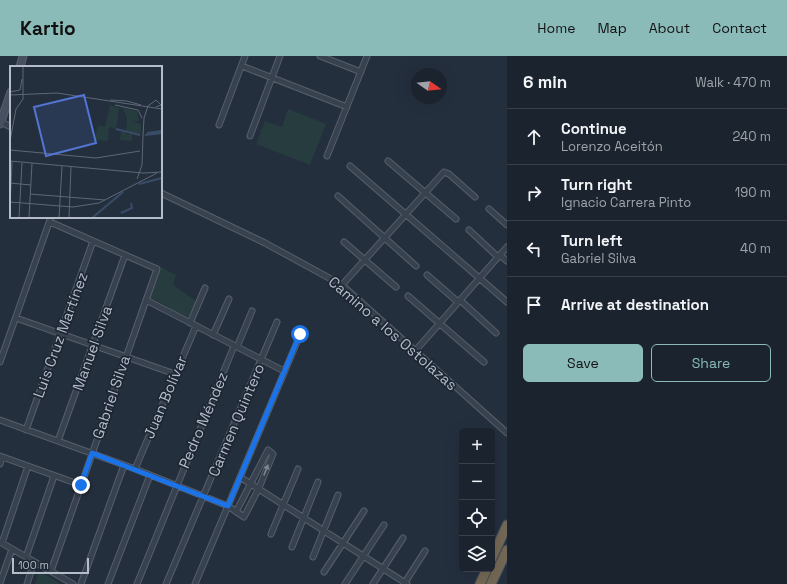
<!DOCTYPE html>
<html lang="en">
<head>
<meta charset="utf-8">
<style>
	:root { --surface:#1b232e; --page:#242b36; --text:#f1f3f6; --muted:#a0a4aa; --line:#39404a; --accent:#8bbbb9 }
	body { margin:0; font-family:"Space Grotesk",sans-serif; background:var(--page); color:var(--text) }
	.controls { position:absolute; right:12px; bottom:12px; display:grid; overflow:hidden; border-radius:6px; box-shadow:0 4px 16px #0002 }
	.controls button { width:36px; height:36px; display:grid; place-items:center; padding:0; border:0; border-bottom:1px solid var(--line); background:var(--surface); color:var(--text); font:20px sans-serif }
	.compass { position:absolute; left:411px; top:12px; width:36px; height:36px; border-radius:50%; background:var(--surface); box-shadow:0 4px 16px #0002; rotate:104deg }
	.scale { position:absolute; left:12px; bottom:10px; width:77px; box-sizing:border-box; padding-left:4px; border:2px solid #b4bcc9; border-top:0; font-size:11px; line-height:14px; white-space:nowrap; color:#b4bcc9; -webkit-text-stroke:3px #1d2633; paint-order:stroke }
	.stop { position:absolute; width:12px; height:12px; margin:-9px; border:3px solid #1a73e8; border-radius:50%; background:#fff }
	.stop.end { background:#1a73e8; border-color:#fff; box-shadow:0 1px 4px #0008 }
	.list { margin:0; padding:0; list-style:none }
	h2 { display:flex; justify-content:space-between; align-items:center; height:52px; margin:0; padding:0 16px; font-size:17px }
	h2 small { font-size:13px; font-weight:400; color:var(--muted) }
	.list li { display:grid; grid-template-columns:26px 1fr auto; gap:12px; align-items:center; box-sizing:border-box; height:56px; padding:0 16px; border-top:1px solid var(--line) }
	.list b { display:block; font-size:15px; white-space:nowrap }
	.list p { margin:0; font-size:13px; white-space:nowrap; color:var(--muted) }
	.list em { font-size:13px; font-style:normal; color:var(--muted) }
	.actions { display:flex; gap:8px; padding:12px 16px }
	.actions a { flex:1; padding:9px 0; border:1px solid var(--accent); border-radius:6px; text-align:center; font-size:14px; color:var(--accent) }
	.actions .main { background:var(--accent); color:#111 }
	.icon { flex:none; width:22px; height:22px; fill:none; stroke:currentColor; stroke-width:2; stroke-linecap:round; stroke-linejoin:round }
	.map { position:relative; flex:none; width:507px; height:528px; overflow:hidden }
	header { display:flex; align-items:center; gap:24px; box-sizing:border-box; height:56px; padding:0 20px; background:var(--accent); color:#111 }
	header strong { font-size:19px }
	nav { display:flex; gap:22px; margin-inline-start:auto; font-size:14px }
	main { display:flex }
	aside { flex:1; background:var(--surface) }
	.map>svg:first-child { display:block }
	.green { fill:#263c3f }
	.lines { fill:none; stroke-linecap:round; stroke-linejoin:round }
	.street-casing { stroke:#565f6c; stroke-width:7 }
	.secondary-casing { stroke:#565f6c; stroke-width:9 }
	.highway-casing { stroke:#434c59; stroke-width:11 }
	.street { stroke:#38414e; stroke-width:5 }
	.secondary { stroke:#465061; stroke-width:7 }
	.highway { stroke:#746855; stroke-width:9 }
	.oneway { fill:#7c8592 }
	.route { stroke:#1a73e8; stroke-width:5 }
	.labels { text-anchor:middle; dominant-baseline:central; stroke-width:3.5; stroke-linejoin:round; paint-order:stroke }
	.street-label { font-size:15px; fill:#b4bcc9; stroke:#1d2633 }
	.inset-river { fill:none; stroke:#394c67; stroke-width:2 }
	.inset-road { fill:none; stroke:#5e6776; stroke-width:1 }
	.view { fill:#5274d3; fill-opacity:0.15; stroke:#5274d3; stroke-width:2 }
	.inset-edge { fill:none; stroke:#b4bcc9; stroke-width:2 }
</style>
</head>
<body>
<header>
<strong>Kartio</strong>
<nav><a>Home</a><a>Map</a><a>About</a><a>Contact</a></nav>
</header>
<main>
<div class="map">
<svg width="507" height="528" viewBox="0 0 507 528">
	<rect width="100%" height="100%" fill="#242f3e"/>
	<!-- green -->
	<path class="green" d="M288 53 326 68 310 109 256 88 265 65 282 71Z
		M161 211 176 219 173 229 196 245 188 261 169 253V251L150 242Z
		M39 515 61 528H35Z"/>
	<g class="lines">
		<defs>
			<path id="street" d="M320 0 361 16
				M242 10 347 51
				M1 66 11 71
				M219 69 245 0
				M250 80 280 0
				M327 100 367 0
				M388 105 456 163
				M350 110 507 246
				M161 137 265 187 342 229 507 377
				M338 140 416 210
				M489 153 507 169
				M50 166 157 213 51 515
				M469 174 498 201
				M344 186 396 231
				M500 199 507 205
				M427 219 458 246
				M342 229 444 116 449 118 475 141
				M408 240 484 306
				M146 244 284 315
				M460 244 496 277
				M16 262 175 318
				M190 267 205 232
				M213 279 229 243
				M237 291 252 255
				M416 294 507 191
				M0 306 51 161
				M0 364 135 413 228 450 244 461 259 432 273 398 268 394 236 456
				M26 374 93 185
				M58 385 125 199
				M0 400 81 429
				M0 408 2 401
				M135 413 196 270
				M240 421 407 528
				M271 478 298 413
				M0 486 73 528
				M2 487 28 410
				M292 491 318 426
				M26 501 54 420
				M313 501 338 439
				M324 516 364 455
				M0 527 12 493
				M27 528 34 506
				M81 528 124 409
				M108 528 150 419
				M137 528 234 290
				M166 528 277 266
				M195 528 300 279
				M345 528 384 469
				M373 528 403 482
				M404 528 425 495"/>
			<path id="secondary" d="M20 11 23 0
				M0 68 11 36"/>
			<path id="highway" d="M492 502 507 469
				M480 528 487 513
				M491 528 507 494"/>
		</defs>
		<!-- street casing -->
		<use href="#street" class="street-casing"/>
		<!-- secondary casing -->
		<use href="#secondary" class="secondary-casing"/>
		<!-- highway casing -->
		<use href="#highway" class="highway-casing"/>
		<!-- street -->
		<use href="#street" class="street"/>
		<!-- secondary -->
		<use href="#secondary" class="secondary"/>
		<!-- highway -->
		<use href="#highway" class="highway"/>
	</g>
	<!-- one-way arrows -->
	<defs><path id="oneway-solid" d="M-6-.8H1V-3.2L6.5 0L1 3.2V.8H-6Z"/></defs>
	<use class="oneway" href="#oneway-solid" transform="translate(266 414) rotate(-68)"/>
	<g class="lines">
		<!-- route -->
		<path class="route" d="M81 429 92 397 228 450 300 278"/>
	</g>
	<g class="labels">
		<!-- street labels -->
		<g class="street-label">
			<text transform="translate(393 277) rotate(41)">Camino a los Ostolazas</text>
			<text transform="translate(60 279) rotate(-70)">Luis Cruz Martínez</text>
			<text transform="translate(92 292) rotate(-70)">Manuel Silva</text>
			<text transform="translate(111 341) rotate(-71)">Gabriel Silva</text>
			<text transform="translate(165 341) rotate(-67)">Juan Bolívar</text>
			<text transform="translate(203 364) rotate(-67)">Pedro Méndez</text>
			<text transform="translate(236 364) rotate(-67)">Carmen Quintero</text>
		</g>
	</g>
	<!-- overview -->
	<g transform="translate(10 10)">
		<rect width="152" height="152" fill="#242f3e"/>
		<path d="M100 39 109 42 106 63 99 61 98 75 84 74 88 59 95 61ZM113 42 127 45 129 55H122L131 58V68L116 65 117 53ZM111 66H116L117 69 122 67V75L110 74Z" fill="#263c3f"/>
		<path class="inset-river" d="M106 63 130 69M137 67 152 65M135 69 152 67M129 118 152 112M111 147 122 142 121 137M82 152 113 126"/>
		<path class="inset-road" d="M0 26 10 24 12 13M0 29 47 27 152 43M100 34 117 35 131 39M105 39 128 44 132 52M133 70 134 52 138 40 146 34 151 39 146 41M0 75 6 43 13 33V0M0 84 86 92 130 85M0 95 133 107 152 106M127 113 132 99 133 70M0 117 21 119M20 128 95 134M0 136 63 141 89 137 147 107M0 141 2 96M9 152 12 97M19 152 22 97M49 152 52 100M59 152 61 101"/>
		<path class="view" d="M74 29 86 77 36 90 24 41Z"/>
		<rect width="152" height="152" class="inset-edge"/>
	</g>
</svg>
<div class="controls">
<button>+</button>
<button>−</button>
<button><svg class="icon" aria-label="locate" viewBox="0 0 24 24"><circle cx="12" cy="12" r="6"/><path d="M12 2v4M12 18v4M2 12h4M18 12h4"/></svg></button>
<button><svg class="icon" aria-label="layers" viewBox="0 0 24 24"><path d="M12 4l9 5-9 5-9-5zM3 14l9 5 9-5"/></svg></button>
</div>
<svg class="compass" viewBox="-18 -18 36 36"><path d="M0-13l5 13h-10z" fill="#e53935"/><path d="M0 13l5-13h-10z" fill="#a0a4aa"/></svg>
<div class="scale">100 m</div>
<div class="stop" style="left:300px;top:278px"></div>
<div class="stop end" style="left:81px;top:429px"></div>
</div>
<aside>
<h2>6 min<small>Walk · 470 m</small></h2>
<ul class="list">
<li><svg class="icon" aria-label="ahead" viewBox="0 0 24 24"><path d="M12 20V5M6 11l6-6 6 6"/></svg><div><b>Continue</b><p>Lorenzo Aceitón</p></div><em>240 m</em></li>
<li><svg class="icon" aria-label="right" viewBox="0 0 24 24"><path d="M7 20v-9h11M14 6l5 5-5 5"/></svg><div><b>Turn right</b><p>Ignacio Carrera Pinto</p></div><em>190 m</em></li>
<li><svg class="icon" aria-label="left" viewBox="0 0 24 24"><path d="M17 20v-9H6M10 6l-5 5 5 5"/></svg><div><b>Turn left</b><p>Gabriel Silva</p></div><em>40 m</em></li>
<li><svg class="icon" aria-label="arrive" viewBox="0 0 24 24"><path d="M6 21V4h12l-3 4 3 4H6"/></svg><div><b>Arrive at destination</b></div></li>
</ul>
<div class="actions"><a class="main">Save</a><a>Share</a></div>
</aside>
</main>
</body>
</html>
